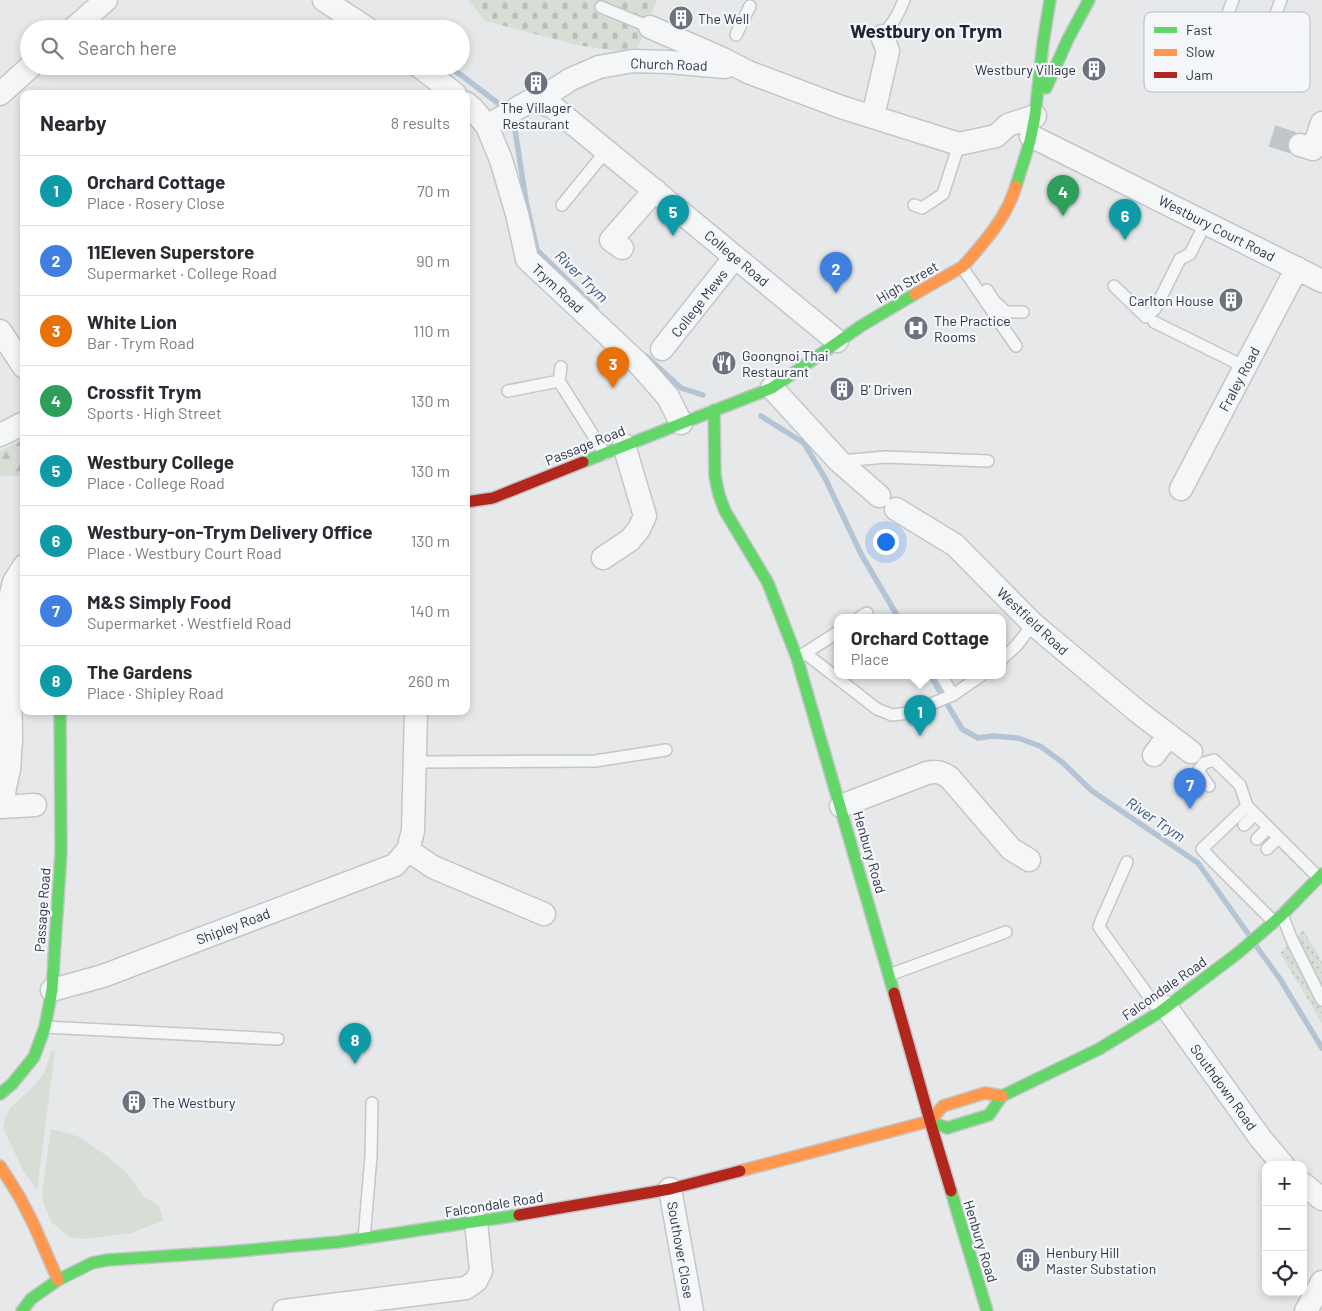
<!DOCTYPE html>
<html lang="en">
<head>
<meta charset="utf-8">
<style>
	:root { --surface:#fff; --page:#f2f2f3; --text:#2b2b33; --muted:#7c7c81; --line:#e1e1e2; --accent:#b45309 }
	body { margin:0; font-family:Barlow,sans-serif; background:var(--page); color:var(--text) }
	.controls { position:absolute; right:15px; bottom:15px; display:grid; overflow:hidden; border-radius:10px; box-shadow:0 2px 8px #0003 }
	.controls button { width:45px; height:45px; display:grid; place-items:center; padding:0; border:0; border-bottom:1px solid var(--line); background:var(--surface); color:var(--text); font:25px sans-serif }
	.you { position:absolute; left:885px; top:541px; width:18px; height:18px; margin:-12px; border:4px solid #fff; border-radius:50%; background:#1a73e8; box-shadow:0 0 0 8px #1a73e833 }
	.badge { display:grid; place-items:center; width:32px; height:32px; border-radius:50%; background:var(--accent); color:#fff; font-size:16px; font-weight:700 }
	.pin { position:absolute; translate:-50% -41px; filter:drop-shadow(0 1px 2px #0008) }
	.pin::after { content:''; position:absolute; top:26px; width:18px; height:15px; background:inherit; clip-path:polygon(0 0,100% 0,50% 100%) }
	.popup { position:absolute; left:834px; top:614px; width:172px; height:65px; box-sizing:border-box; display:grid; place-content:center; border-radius:10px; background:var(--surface); filter:drop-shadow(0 1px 4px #0005); font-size:16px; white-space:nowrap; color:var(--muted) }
	.popup b { font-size:19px; color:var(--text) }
	.popup::after { content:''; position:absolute; left:50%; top:100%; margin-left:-10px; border:10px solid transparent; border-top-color:var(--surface) }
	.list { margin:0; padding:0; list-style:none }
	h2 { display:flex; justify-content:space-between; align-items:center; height:65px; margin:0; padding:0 20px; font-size:21px }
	h2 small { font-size:16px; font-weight:400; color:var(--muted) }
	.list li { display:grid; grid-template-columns:32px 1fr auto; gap:15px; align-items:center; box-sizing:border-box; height:70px; padding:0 20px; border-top:1px solid var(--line) }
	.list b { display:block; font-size:19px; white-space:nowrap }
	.list p { margin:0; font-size:16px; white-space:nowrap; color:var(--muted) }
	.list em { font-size:16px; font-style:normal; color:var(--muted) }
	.icon { flex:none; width:28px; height:28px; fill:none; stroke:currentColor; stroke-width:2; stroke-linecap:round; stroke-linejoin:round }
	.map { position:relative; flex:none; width:1322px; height:1311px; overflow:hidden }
	.search { position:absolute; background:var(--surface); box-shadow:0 2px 8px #0003; left:20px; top:20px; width:450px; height:55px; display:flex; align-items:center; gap:12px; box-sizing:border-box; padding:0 18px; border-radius:28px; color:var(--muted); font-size:19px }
	.panel { position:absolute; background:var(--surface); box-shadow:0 2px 8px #0003; left:20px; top:90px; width:450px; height:625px; border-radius:10px }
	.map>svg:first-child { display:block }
	.grass { fill:#d6ded6 }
	.forest { fill:url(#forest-firs) }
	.cemetery { fill:url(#cemetery-stones) }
	.garden { fill:url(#garden-dots) }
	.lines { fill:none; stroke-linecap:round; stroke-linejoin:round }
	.stream { stroke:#b4c4d5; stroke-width:5.5 }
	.street-tunnel { stroke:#c1c4c9; stroke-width:22; stroke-dasharray:22 11; stroke-linecap:butt }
	.lane-casing { stroke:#c4c6c8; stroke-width:14 }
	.street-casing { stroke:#c4c6c8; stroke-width:25 }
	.fast-casing { stroke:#c4c6c8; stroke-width:14 }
	.slow-casing { stroke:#c4c6c8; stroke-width:14 }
	.jam-casing { stroke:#c4c6c8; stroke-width:14 }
	.lane { stroke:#f5f6f7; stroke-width:11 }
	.street { stroke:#f5f6f7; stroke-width:22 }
	.fast { stroke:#63d668; stroke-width:11 }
	.slow { stroke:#ff974d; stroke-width:11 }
	.jam { stroke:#b3261e; stroke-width:11 }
	.labels { text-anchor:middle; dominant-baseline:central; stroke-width:4.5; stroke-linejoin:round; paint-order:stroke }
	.poi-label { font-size:14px; fill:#2b3445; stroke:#f4f6f9; text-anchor:start }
	.street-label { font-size:14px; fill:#2b3445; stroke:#f4f6f9 }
	.water-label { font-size:15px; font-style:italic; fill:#34527a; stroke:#f4f6f9 }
	.district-label { font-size:19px; font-weight:bold; fill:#1d2536; stroke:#f4f6f9 }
	.key { fill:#f4f6f9; stroke:#b8bcc3; stroke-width:1 }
	.key-label { font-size:14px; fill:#2b3445 }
</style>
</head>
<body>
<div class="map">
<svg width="1322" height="1311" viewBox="0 0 1322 1311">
	<defs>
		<pattern id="forest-firs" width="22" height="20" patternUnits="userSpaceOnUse" patternTransform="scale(1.25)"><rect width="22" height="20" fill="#d6ded6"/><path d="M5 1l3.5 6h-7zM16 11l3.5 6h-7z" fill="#b8bfb9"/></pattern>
		<pattern id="cemetery-stones" width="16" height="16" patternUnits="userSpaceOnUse" patternTransform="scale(1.25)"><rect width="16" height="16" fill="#d6ded6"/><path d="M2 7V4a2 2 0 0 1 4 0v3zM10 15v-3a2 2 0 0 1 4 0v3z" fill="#b8bfb9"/></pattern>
		<pattern id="garden-dots" width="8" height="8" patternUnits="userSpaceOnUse" patternTransform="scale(1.25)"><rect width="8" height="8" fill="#d6ded6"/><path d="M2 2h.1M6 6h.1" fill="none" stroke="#b8bfb9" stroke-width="1.8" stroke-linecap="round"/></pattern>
	</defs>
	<rect width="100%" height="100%" fill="#e6e8ea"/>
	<!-- grass -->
	<path class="grass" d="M51 1051H55L37 1190 23 1170 3 1128 5 1118 10 1108 33 1087 45 1072Z
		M51 1129 77 1136 107 1156 128 1174 144 1197 159 1205 163 1221 131 1233 84 1239 70 1237 51 1222 44 1204 42 1192Z"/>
	<!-- forest -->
	<path class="forest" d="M24 439V476H0V451Z"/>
	<!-- cemetery -->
	<path class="cemetery" d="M468 0H657L635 54 577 45 485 21Z"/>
	<!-- garden -->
	<path class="garden" d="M1303 930 1322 961V1023L1280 953Z"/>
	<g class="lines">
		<!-- stream -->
		<path class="stream" d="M371 20 387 29
			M448 66 461 75 503 107
			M515 130 526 201 537 250 596 308
			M646 356 681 388 703 395
			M761 416 804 443 826 480 861 554 898 617
			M930 675 962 729 978 738 993 736 1018 738 1040 746 1062 762 1092 791 1198 863 1249 935
			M1257 947 1280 979 1322 1048"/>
		<!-- street-tunnel -->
		<path class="street-tunnel" d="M1272 136 1300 145"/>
		<defs>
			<path id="lane" d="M601 7 650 27
				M1222 29 1233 0
				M736 35 750 6
				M882 36C892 25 899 14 904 0
				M1255 46 1263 21 1272 24 1281 0
				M562 205 606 151
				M914 205 922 208 943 194 959 144
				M962 267 1016 346
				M1114 286 1146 317 1155 309 1180 259 1190 254 1206 222
				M987 290 994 301 1006 312H1023
				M1154 322 1245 367
				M561 367 559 381 605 454
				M508 391 559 381
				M841 461 886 457 988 461
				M860 617 867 613
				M805 653 877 709 892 715 909 713 953 695 982 675
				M799 657 838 632
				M1002 659 1017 645 1033 624
				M941 675 953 695
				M414 762 595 761 666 750
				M1209 786 1198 771 1204 763 1214 760 1240 785 1247 806
				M1244 825 1255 814
				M1257 839 1268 828
				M1267 849 1278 838
				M1127 862 1101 921 1099 927 1160 1012
				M1282 915 1292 940 1322 1000
				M1274 922 1211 859 1202 849 1247 806 1318 877
				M889 975 1006 932
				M45 1027 278 1039
				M364 1239 371 1156 372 1103"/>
			<path id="street" d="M324 0 368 29
				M650 27 723 59 748 72 841 107 959 144 996 136 1008 125 1035 116
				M73 29 106 0
				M419 66 455 94
				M0 94 31 66
				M466 103 473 109 487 126 501 160 517 214 527 259 639 364 668 397 681 423
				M542 103 551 92 571 79 599 67 633 61 669 62 725 67
				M873 116 888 51 882 36
				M487 126 530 101 542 103 553 107 837 341
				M1031 136 1322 281
				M1300 145 1313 149 1322 123
				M622 248 611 240 655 190
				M0 331 24 367
				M662 349 735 257
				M772 388 839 461 879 496
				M0 435 24 423
				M1181 489 1297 268
				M896 509 955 545 1033 624 1137 711 1191 752
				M603 558 630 540 639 529 645 516 624 445
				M1154 755 1169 735
				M841 806 927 773C936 771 941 772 949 777L1011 849 1029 860
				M0 807 35 805
				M1 807 9 769 11 740 9 603 14 582 24 566
				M408 850 433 867 544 914
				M52 990 103 976 395 865 408 850 413 831 416 711
				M1166 1007 1261 1139 1283 1165
				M1303 1184 1322 1199
				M670 1189 692 1311
				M284 1311 466 1288 476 1281 481 1271 476 1222
				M1306 1311 1322 1282"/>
			<path id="fast" d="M1046 88 1068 39 1089 0
				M1016 186 1030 141 1035 116 1043 43 1050 0
				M714 410 715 476 719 495 725 511 768 583 797 658 894 993
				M583 462 772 388 861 326 915 294
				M0 1094 12 1084 34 1057 45 1027 52 990 61 852 60 711
				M930 1121 947 1128 989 1115 1002 1096 1099 1049 1160 1012 1238 953 1282 915 1322 874
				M951 1191 987 1311
				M22 1311 31 1299 58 1280 92 1263 107 1260 227 1252 339 1242 519 1215"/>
			<path id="slow" d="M915 294 962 267 967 262C987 239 1007 216 1016 186
				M0 1166 19 1196 33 1223 58 1280
				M740 1171 930 1121 943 1106 985 1093 1002 1096"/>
			<path id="jam" d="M466 502 493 498 583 462
				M894 993 930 1121 951 1191
				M519 1215 670 1189 740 1171"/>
		</defs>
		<!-- lane casing -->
		<use href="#lane" class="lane-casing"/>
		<!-- street casing -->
		<use href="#street" class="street-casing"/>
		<!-- fast casing -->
		<use href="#fast" class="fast-casing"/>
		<!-- slow casing -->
		<use href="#slow" class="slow-casing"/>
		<!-- jam casing -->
		<use href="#jam" class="jam-casing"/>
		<!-- lane -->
		<use href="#lane" class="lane"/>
		<!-- street -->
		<use href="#street" class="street"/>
		<!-- fast -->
		<use href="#fast" class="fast"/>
		<!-- slow -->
		<use href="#slow" class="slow"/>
		<!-- jam -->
		<use href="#jam" class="jam"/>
	</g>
	<!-- icons -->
	<defs>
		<symbol id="building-disc" viewBox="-11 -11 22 22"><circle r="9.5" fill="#6c737f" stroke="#f4f6f9"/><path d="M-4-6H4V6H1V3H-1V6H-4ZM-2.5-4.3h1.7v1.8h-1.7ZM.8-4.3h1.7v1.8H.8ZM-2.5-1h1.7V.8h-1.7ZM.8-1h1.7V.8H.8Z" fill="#fff"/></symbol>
		<symbol id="hospital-disc" viewBox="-11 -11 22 22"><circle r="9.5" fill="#6c737f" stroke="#f4f6f9"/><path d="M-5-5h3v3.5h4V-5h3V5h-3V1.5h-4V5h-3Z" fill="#fff"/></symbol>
		<symbol id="restaurant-disc" viewBox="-11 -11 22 22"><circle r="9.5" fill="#6c737f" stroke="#f4f6f9"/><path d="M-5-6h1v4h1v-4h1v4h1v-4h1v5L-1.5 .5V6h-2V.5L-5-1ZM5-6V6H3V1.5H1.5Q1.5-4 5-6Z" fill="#fff"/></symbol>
	</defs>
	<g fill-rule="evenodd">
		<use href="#building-disc" x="667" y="4" width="28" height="28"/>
		<use href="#building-disc" x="1080" y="55" width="28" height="28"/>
		<use href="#building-disc" x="522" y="69" width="28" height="28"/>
		<use href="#building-disc" x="1217" y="286" width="28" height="28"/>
		<use href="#hospital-disc" x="902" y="314" width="28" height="28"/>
		<use href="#restaurant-disc" x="710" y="349" width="28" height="28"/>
		<use href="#building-disc" x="828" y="375" width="28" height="28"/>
		<use href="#building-disc" x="120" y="1088" width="28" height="28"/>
		<use href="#building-disc" x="1014" y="1246" width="28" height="28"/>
	</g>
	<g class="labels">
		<!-- poi labels -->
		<g class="poi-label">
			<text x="698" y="18">The Well</text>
			<text x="1076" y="69" text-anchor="end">Westbury Village</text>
			<text x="536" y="107" text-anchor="middle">The Villager<tspan x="536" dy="16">Restaurant</tspan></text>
			<text x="1214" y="300" text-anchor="end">Carlton House</text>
			<text x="934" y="320">The Practice<tspan x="934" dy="16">Rooms</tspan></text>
			<text x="742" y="355">Goongnoi Thai<tspan x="742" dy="16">Restaurant</tspan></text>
			<text x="860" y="389">B' Driven</text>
			<text x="152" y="1102">The Westbury</text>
			<text x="1046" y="1252">Henbury Hill<tspan x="1046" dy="16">Master Substation</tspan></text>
		</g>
		<!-- street labels -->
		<g class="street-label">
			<text transform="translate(669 64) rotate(2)">Church Road</text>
			<text transform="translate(1217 228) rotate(27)">Westbury Court Road</text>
			<text transform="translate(737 258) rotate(40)">College Road</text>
			<text transform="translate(907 282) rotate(-30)">High Street</text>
			<text transform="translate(558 288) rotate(43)">Trym Road</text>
			<text transform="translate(699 303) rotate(-52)">College Mews</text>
			<text transform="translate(1239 379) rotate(-62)">Fraley Road</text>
			<text transform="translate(585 445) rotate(-22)">Passage Road</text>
			<text transform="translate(1033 621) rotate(43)">Westfield Road</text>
			<text transform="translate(870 852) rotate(74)">Henbury Road</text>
			<text transform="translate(42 910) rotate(-86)">Passage Road</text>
			<text transform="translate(233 926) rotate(-21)">Shipley Road</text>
			<text transform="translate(1164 988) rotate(-35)">Falcondale Road</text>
			<text transform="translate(1224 1087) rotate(54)">Southdown Road</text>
			<text transform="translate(494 1204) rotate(-9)">Falcondale Road</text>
			<text transform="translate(981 1241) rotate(73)">Henbury Road</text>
			<text transform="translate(681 1250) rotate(80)">Southover Close</text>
		</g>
		<!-- water labels -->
		<g class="water-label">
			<text transform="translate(582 276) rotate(44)">River Trym</text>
			<text transform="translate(1156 819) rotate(34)">River Trym</text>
		</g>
		<!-- district labels -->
		<g class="district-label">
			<text x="926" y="30">Westbury on Trym</text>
		</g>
	</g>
	<!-- legend -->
	<rect x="1144" y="12" width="166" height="80" rx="8" class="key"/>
	<rect x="1154" y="27" width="23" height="6" fill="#63d668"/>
	<rect x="1154" y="49" width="23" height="7" fill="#ff974d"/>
	<rect x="1154" y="72" width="23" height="6" fill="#b3261e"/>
	<g class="key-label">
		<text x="1186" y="35">Fast</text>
		<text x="1186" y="57">Slow</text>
		<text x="1186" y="80">Jam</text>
	</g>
</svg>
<div class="controls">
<button>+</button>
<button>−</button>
<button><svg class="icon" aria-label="locate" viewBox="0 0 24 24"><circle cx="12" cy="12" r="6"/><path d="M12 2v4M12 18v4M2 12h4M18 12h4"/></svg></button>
</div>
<div class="you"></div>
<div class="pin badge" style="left:920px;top:736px;background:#0f9aa8">1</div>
<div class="popup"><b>Orchard Cottage</b>Place</div>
<div class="pin badge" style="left:836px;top:293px;background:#3f7fe0">2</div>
<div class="pin badge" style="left:613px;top:388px;background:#e8710a">3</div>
<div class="pin badge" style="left:1063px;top:216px;background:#2e9e5b">4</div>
<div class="pin badge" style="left:673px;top:236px;background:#0f9aa8">5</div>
<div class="pin badge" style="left:1125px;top:240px;background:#0f9aa8">6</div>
<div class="pin badge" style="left:1190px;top:809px;background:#3f7fe0">7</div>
<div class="pin badge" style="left:355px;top:1064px;background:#0f9aa8">8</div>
<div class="search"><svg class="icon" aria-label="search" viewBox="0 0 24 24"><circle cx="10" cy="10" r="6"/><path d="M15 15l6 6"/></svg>Search here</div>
<section class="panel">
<h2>Nearby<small>8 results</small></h2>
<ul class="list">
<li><span class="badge" style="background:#0f9aa8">1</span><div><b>Orchard Cottage</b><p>Place · Rosery Close</p></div><em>70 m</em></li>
<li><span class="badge" style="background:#3f7fe0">2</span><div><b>11Eleven Superstore</b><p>Supermarket · College Road</p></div><em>90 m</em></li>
<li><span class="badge" style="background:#e8710a">3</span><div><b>White Lion</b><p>Bar · Trym Road</p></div><em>110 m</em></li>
<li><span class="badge" style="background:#2e9e5b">4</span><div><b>Crossfit Trym</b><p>Sports · High Street</p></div><em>130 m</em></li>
<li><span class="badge" style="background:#0f9aa8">5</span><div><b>Westbury College</b><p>Place · College Road</p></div><em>130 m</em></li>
<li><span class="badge" style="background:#0f9aa8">6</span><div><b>Westbury-on-Trym Delivery Office</b><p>Place · Westbury Court Road</p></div><em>130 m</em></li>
<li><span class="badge" style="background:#3f7fe0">7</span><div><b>M&amp;S Simply Food</b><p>Supermarket · Westfield Road</p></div><em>140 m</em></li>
<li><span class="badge" style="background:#0f9aa8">8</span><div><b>The Gardens</b><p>Place · Shipley Road</p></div><em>260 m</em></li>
</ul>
</section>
</div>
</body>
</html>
